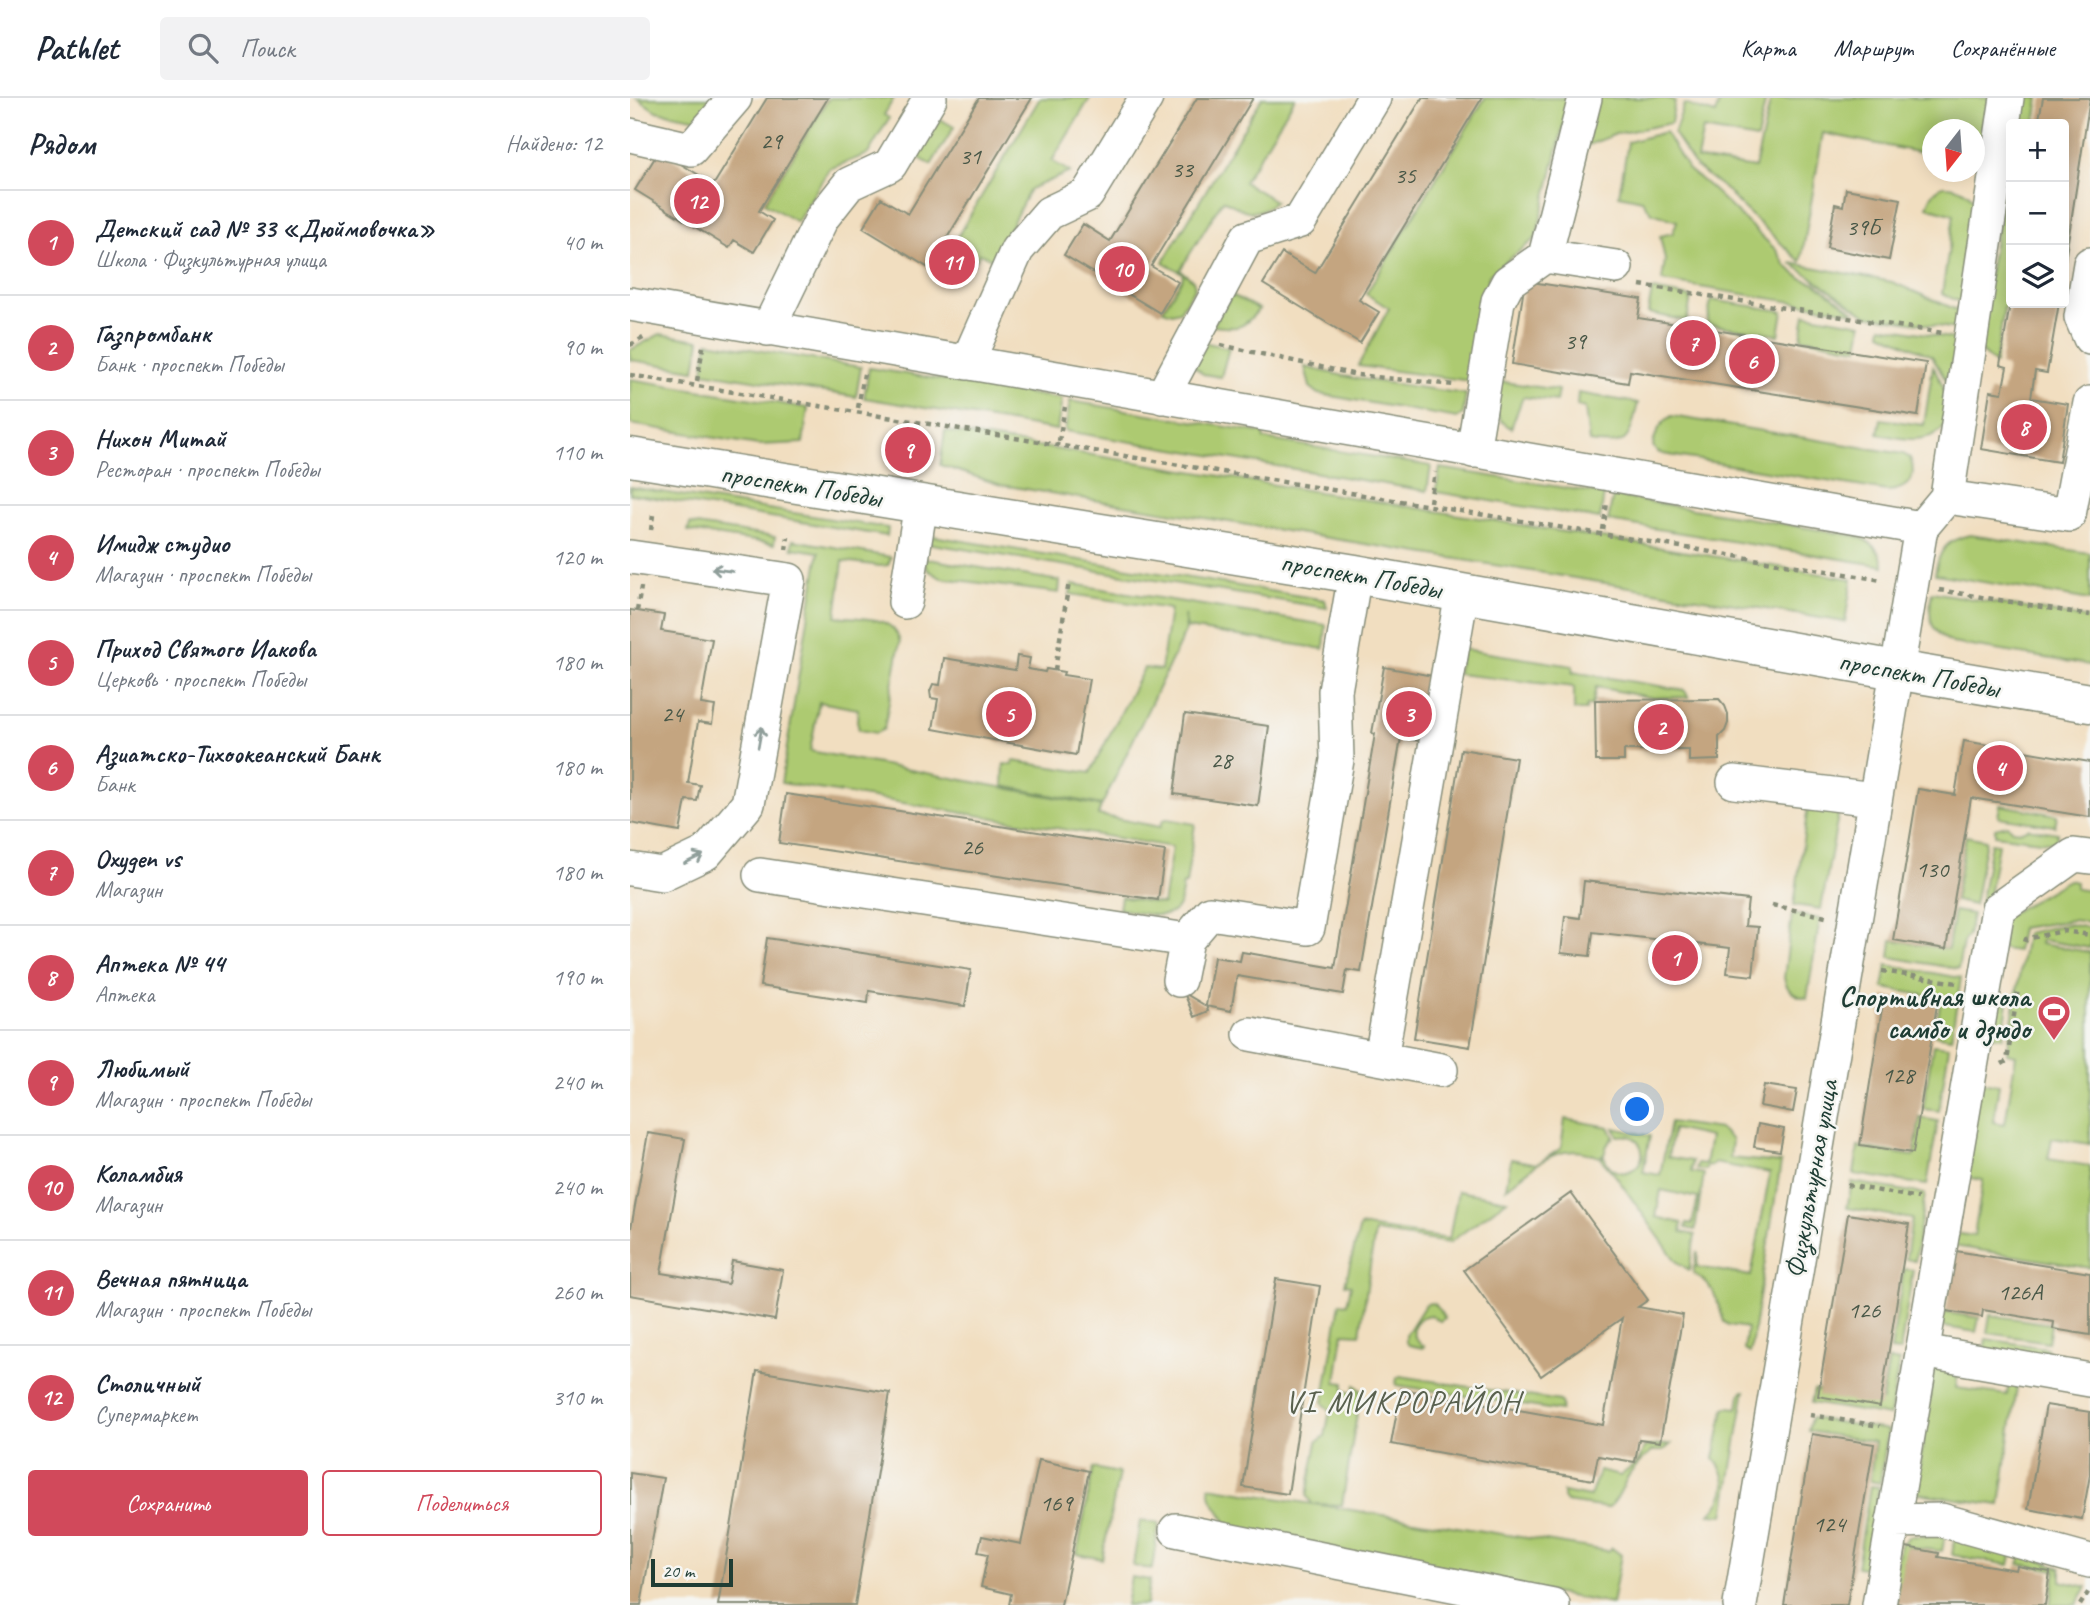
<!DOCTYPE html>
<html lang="ru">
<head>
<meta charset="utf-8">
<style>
	:root { --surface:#fff; --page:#f2f2f3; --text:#1f2937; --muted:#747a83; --line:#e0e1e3; --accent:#d1495b }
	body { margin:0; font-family:Caveat,sans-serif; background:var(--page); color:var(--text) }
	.controls { position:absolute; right:21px; top:21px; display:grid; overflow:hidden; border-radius:7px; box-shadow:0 4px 18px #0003 }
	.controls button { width:63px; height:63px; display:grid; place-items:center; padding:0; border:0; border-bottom:2px solid var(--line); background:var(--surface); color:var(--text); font:35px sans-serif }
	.compass { position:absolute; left:1292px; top:21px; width:63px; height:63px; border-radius:50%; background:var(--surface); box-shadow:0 4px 18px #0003; rotate:197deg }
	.scale { position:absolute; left:21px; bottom:18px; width:82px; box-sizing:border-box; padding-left:7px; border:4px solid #1f3d34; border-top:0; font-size:19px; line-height:24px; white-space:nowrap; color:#1f3d34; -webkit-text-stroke:5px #f6f6f2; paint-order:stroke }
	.you { position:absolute; left:1008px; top:1012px; width:24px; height:24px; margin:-18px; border:5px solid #fff; border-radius:50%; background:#1a73e8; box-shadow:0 0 0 10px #1a73e833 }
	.badge { display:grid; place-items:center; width:46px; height:46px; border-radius:50%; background:var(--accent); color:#fff; font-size:23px; font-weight:700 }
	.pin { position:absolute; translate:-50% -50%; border:4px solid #fff; box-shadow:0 2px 7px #0006 }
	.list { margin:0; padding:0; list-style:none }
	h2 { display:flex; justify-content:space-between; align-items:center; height:91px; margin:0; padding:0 28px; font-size:30px }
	h2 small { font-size:23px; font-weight:400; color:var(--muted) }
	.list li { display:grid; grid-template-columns:46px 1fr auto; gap:21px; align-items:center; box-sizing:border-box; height:105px; padding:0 28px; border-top:2px solid var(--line) }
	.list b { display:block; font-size:26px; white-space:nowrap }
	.list p { margin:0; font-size:23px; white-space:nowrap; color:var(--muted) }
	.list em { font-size:23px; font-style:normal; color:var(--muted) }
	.actions { display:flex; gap:14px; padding:21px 28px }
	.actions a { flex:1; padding:16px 0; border:2px solid var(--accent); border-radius:7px; text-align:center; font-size:24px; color:var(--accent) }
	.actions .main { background:var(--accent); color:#fff }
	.icon { flex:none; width:38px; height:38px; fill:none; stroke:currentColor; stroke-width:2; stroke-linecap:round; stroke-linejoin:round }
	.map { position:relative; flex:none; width:1460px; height:1507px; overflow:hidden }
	header { display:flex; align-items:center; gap:42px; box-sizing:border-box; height:98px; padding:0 35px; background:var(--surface); border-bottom:2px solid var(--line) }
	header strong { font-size:33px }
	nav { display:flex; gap:38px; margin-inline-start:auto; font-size:24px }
	.search { width:490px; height:63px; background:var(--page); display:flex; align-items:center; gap:18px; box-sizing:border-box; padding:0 24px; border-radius:7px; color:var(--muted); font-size:26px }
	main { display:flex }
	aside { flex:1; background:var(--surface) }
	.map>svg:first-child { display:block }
	.green { fill:#adca71; stroke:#668452; stroke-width:2 }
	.building { fill:#c4a580 }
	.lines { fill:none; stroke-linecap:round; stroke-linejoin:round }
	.minor-casing { stroke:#888e7a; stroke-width:36 }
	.major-casing { stroke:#888e7a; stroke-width:41 }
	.path { stroke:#888e7a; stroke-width:4.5; stroke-dasharray:5 5; stroke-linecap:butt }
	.minor { stroke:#fff; stroke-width:33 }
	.major { stroke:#fff; stroke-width:38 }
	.oneway { stroke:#8f9e9a }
	.labels { text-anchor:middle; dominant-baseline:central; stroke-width:5; stroke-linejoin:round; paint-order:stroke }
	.number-label { font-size:24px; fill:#485747 }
	.street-label { font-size:28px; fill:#1f3d34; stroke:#f6f6f2 }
	.poi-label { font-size:28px; font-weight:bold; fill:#1f3d34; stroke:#f6f6f2; text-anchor:end }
	.quarter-label { font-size:32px; letter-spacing:2px; fill:#59614f; stroke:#f6f6f2 }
</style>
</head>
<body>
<header>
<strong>Pathlet</strong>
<div class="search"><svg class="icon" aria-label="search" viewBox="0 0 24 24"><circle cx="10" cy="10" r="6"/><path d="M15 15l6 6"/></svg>Поиск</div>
<nav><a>Карта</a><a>Маршрут</a><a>Сохранённые</a></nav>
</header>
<main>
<aside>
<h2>Рядом<small>Найдено: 12</small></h2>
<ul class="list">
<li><span class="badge">1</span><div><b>Детский сад № 33 «Дюймовочка»</b><p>Школа · Физкультурная улица</p></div><em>40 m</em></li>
<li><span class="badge">2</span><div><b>Газпромбанк</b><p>Банк · проспект Победы</p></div><em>90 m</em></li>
<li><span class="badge">3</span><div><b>Нихон Митай</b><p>Ресторан · проспект Победы</p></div><em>110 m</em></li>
<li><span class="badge">4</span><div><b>Имидж студио</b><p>Магазин · проспект Победы</p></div><em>120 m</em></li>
<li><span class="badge">5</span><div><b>Приход Святого Иакова</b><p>Церковь · проспект Победы</p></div><em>180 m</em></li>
<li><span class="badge">6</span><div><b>Азиатско-Тихоокеанский Банк</b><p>Банк</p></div><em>180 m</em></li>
<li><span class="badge">7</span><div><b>Oxygen vs</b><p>Магазин</p></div><em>180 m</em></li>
<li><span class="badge">8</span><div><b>Аптека № 44</b><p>Аптека</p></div><em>190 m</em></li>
<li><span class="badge">9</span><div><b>Любимый</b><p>Магазин · проспект Победы</p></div><em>240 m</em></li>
<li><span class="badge">10</span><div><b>Коламбия</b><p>Магазин</p></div><em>240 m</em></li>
<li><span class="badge">11</span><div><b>Вечная пятница</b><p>Магазин · проспект Победы</p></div><em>260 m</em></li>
<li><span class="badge">12</span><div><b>Столичный</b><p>Супермаркет</p></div><em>310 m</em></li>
</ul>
<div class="actions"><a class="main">Сохранить</a><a>Поделиться</a></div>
</aside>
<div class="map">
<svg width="1460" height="1507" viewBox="0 0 1460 1507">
	<rect width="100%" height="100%" fill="#f6f6f2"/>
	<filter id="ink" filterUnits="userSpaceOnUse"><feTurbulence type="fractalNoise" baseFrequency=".0143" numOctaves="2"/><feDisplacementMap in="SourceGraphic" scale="14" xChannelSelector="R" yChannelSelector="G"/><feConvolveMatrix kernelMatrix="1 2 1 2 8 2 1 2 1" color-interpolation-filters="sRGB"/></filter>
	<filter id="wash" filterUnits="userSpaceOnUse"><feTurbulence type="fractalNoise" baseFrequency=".00686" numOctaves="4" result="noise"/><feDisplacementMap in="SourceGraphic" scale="28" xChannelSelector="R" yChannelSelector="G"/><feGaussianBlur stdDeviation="1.57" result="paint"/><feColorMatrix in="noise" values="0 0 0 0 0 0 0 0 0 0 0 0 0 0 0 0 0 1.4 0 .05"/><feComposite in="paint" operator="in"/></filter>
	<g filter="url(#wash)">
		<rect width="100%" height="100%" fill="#f1dec0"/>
		<!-- green -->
		<path class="green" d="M7 0H91L68 21 26 13Z
			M199 0H264L254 17 259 20 238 56 199 71 167 124 134 105Z
			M410 0H460L422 63 440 74 400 91 363 162 350 155 343 167 336 163 342 150 326 141Z
			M632 0H665L614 84 645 103C625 122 613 112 593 102L550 172 563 182 565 189 550 213 542 215 533 212 553 179 552 175 533 164Z
			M855 0H940L906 140 859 177 840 283 728 268 759 210 736 196Z
			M967 0H1037L1045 3 1041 25 986 36 956 48Z
			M1100 0H1136L1127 41 1073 31 1067 61 1125 70 1141 0H1368L1354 62 1345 66 1344 32H1302V57L1193 35 1171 164 1107 104 1100 95 1066 69 1044 36 1054 6 1085 16 1089 5Z
			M1388 0H1409L1405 26H1384Z
			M310 21 324 29 301 67 288 59Z
			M1035 34 1058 71 1082 91 1146 152 1156 168 1171 180 1185 185 1225 214 1032 183 1035 162 1030 138 1043 135 1047 123 1022 115 1012 102 989 97 998 44Z
			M1381 43V169L1365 266 1347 250Z
			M1313 88C1327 87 1338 93 1346 105L1337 207 1312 196 1324 117 1297 109C1300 100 1303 92 1313 88Z
			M1161 165 1262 184 1341 218 1340 233 1236 217Z
			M1022 192 1061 199 1057 223 1018 215Z
			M602 197 629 211C611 233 609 230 582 228Z
			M1081 202 1153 213 1149 237 1077 226Z
			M1175 216 1232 226 1228 250 1171 240Z
			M1252 228 1331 242 1318 286 1302 258 1251 235Z
			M30 236 70 242 65 272 0 262V252Z
			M78 244 231 269 226 299 73 274Z
			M573 244 599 250 591 279 573 276 564 268Z
			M1303 268C1318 295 1334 336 1287 341 1275 342 1260 338 1248 336L1251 321 1294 327Z
			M675 269 723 280 836 296 833 316 827 320 689 296 680 289Z
			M239 270 432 301 427 332 234 300Z
			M0 281 178 310 173 345 128 347 0 326Z
			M867 283 928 292 926 303 893 299 881 330C861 320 865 302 867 283Z
			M948 295 1008 305C998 343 1001 349 959 344L955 310 947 308Z
			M440 303 634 335V341L801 368 797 393 435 333Z
			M1042 318 1273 356 1280 360C1288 380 1278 392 1257 393L1033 356 1027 354 1023 348C1025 335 1031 324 1042 318Z
			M315 333 1222 481 1215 524 371 387 310 367Z
			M810 370 974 396 970 421 806 394Z
			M0 389 258 430 257 438 0 396Z
			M983 398 1227 438C1243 445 1250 452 1254 468L978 423Z
			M60 426 145 439 144 446 58 433Z
			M1340 437 1460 455V502L1305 476C1309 452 1316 442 1340 437Z
			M303 438 695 502 697 510 296 445Z
			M163 442 261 459 258 467 250 468 213 463 206 518C229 522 263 515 270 544L254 631 246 635 229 632 227 623 228 611 189 604 180 653 471 708 468 717 530 729 533 722 537 721 565 726 556 786H553C552 793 551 803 548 809 540 825 504 813 489 811L491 799 533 806 542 749 151 685 189 454 162 450Z
			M292 460 430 483 429 495 311 480 298 472Z
			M442 486 696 527 694 551 557 530 554 517 556 532 472 707 373 688 374 666 383 667V663L460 675 514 570 531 572 540 511 440 496Z
			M1302 494 1460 521V567L1322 545C1298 532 1298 520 1302 494Z
			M833 551 943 568 942 577 943 574 1054 592 1059 599 1024 600 966 589 962 608 957 607 956 612H944V589L827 576Z
			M1205 703 1208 718 1191 811 1164 807 1178 708Z
			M1370 707 1427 717 1425 728 1368 719Z
			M1377 727 1382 732 1392 733 1398 730 1428 735 1425 745 1365 737V730Z
			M1336 738 1356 742 1344 807 1325 803Z
			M1361 745 1368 746 1357 809 1350 808Z
			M1438 782 1446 784V791L1460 793V824L1441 822 1431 824 1391 830 1387 853 1372 851 1373 820Z
			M1324 813 1342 816 1338 837 1333 844 1328 871 1260 859 1262 842 1318 851Z
			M1162 816 1190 821 1177 900C1164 898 1157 893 1154 880Z
			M1438 826 1460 830V850L1411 842 1410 846 1460 854V1046L1422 1040 1418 1061 1460 1068V1170L1323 1148 1312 1214 1349 1220 1346 1234 1302 1227 1324 1135 1344 1138 1353 1082 1335 1079 1342 982 1369 987 1363 1024 1375 1026 1386 957 1377 955 1396 835Z
			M1257 867 1331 880 1321 940 1305 937 1311 900 1253 890Z
			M1358 902 1378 905 1373 939 1352 936Z
			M1303 947 1319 949 1309 1013 1293 1011Z
			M1290 1020 1308 1023 1297 1087 1224 1076 1228 1049 1284 1058Z
			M935 1021 979 1029 984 1039 977 1047 974 1057 969 1059C929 1041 906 1068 876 1090L881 1061 907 1066 931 1050Z
			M1040 1024 1090 1031 1102 1042 1100 1060 1151 1065 1120 1255 1114 1252 1117 1230 1099 1227 1094 1224C1086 1200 1086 1189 1063 1175L1067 1155 1068 1156 1067 1169 1121 1178 1140 1075 1084 1065 1082 1068 1077 1067 1076 1072 1066 1071 1067 1065 1075 1066 1080 1039 1043 1031 1038 1059 1062 1063 1061 1074 1074 1076 1065 1132 1056 1130 1057 1125 1062 1126 1068 1100 1031 1092 1026 1119 1052 1125 1051 1134 1065 1137 1059 1172 1046 1163 985 1077 971 1061 974 1058C986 1092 1025 1066 1008 1044 1003 1037 996 1037 988 1038L984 1030 1020 1038 1013 1074 1030 1077Z
			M1222 1084 1295 1096 1285 1163 1276 1161 1282 1121 1217 1110Z
			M828 1093 877 1102 819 1145 745 1134 730 1236 713 1235 706 1284 714 1285V1293L723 1295 725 1287 731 1292 712 1407 684 1406 978 1453 982 1450 991 1457 982 1506 604 1436 581 1401 579 1389 682 1406 677 1398 687 1344 695 1338 700 1313 693 1305 710 1205 717 1206 721 1187 715 1186 730 1128 819 1141Z
			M1274 1171 1283 1172 1270 1254 1261 1253Z
			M800 1205 805 1206 815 1220 810 1223 800 1217C781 1220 778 1239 794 1248L793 1250 779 1247 776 1244V1237L795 1207Z
			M1360 1217 1421 1226 1418 1244 1357 1235Z
			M1356 1241 1417 1250 1415 1262 1354 1252Z
			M1259 1262 1269 1264 1260 1318 1181 1305 1184 1292 1252 1303Z
			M1306 1269 1328 1274 1326 1290 1377 1297 1381 1274 1389 1275 1370 1407 1286 1395 1303 1273Z
			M770 1278 930 1303 932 1307 931 1313 766 1287 767 1280Z
			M1113 1293H1115L1114 1297 1094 1417 1080 1416C1097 1399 1101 1380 1084 1361L1094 1311 1098 1309 1108 1310 1110 1297Z
			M1181 1320 1258 1332 1250 1385 1240 1383 1245 1344 1178 1333Z
			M1041 1346 1033 1353H1022C1014 1360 1005 1368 999 1377 992 1388 988 1404 977 1410L936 1404 933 1400V1394L960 1399 969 1373 990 1378 1009 1363 1014 1349Z
			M463 1370 489 1375 472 1461 447 1456Z
			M1240 1388 1249 1389 1235 1470 1227 1469Z
			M510 1423 529 1425 522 1471 503 1468Z
			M1325 1437 1383 1449 1379 1467 1322 1457Z
			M1280 1438H1315L1312 1453 1277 1449 1267 1507H1259L1270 1447Z
			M1391 1454 1431 1470V1483L1457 1489 1446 1507H1420L1426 1472 1389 1466Z
			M501 1479 520 1482 516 1507H496Z"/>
		<g id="blocks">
			<!-- building -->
			<path class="building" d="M137 0H198L129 113 143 122 124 154 104 142 99 150 5 92 29 53 84 86Z
				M349 0H402L317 140 338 153 320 183 233 130 251 100 278 116Z
				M567 0H623L521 168 548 184 530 215 434 157 453 126 480 143Z
				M792 0H852L729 202 749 214 730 245 633 186 652 155 685 175Z
				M1413 0H1460L1435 163 1434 26H1408Z
				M1216 91 1271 101 1259 162 1197 150 1205 106 1213 108Z
				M895 183 1011 201 1008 220 1296 265 1288 318 1000 273 998 285 882 266Z
				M1380 205H1429L1417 275 1405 273 1401 300 1438 306 1429 364 1351 351 1360 293 1372 295 1377 269 1370 267Z
				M0 512 34 517 31 533 82 541 71 606 85 608 82 626 68 624 58 685 70 687 67 703 56 702 50 734 0 725Z
				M387 558 400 560 398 571 415 574 416 571 434 574 433 577 459 581 446 657 303 631 308 601 301 600 300 593 303 586 310 587 314 560 385 572Z
				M754 569 819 581 808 646 771 640 731 874 717 872 713 896 607 878 601 913 576 908 578 913 564 919 554 895 576 908 584 859 610 863 612 854 705 870 745 636 742 635Z
				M1089 601 1095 608 1098 616V625L1095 633 1089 639V662L1059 663V652H994V663H966L965 602Z
				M555 616 639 628 628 708 544 696Z
				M1334 643 1460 664V719L1341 700 1316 851 1263 842 1288 691 1325 697Z
				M831 651 886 660 840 949 784 940Z
				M156 696 535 753 528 802 149 745Z
				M954 783 1118 802 1115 828 1128 829 1123 878 1097 875 1100 850 963 834 960 858 931 855 935 818 950 820Z
				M137 840 341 872 335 908 239 893 238 905 130 888Z
				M1254 898 1307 907 1283 1055 1230 1047Z
				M1134 987 1167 992 1163 1014 1130 1008Z
				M1128 1026 1154 1031 1150 1053 1124 1049Z
				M18 1035 55 1041 31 1175 98 1186 102 1163 153 1172 145 1222 0 1197V1136Z
				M941 1095 1018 1202 1008 1209 1053 1217 1030 1344 1009 1341 1005 1364 968 1358 963 1382 761 1346 771 1291 973 1327 992 1220 911 1278 834 1172Z
				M1218 1116 1279 1126 1250 1309 1188 1298Z
				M1326 1153 1460 1175V1237L1423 1231 1424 1224 1353 1212 1352 1219 1316 1213Z
				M646 1181 690 1188 658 1396 613 1389Z
				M127 1273 260 1295 225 1507H88Z
				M1416 1307 1460 1314V1377L1452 1421 1398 1411Z
				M1182 1336 1244 1346 1217 1507H1154Z
				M409 1362 459 1373 431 1507H379L381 1496 351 1489 358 1456 348 1454 352 1438 391 1446Z
				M0 1375 33 1380 11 1507H0Z
				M1276 1449 1309 1455 1308 1459 1386 1472 1387 1468 1420 1474 1415 1507H1278L1266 1505Z"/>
		</g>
	</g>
	<g filter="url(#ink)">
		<use href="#blocks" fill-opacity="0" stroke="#888e7a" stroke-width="2"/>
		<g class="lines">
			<defs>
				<path id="minor" d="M0 37 61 51 105 0
					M915 158 986 169
					M1460 166 1451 219 1460 240
					M0 206 1291 430 1110 1507
					M138 231 192 120 219 86 260 67 300 0
					M337 265 387 152 419 115 457 97 516 0
					M532 299 617 140 670 123 744 0
					M843 353 868 203 878 184 915 158 955 0
					M1317 399 1439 417 1460 305
					M1291 430 1317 399 1377 0
					M0 459 159 482 118 706 76 755 32 776 0 771
					M275 504 291 406
					M1104 684 1244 701
					M130 777 557 842 580 815 678 830 707 662 705 593 725 476
					M549 882 557 842
					M620 936 811 972
					M751 960 832 495
					M1292 1253 1460 1282
					M1263 1423 1311 1422 1460 1463
					M546 1432 923 1507
					M1249 1507 1368 811 1444 757 1460 759"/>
				<path id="major" d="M0 359 725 476 1266 572 1460 605"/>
			</defs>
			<!-- minor casing -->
			<use href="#minor" class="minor-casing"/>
			<!-- major casing -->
			<use href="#major" class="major-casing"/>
			<!-- path -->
			<path class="path" d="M1010 187 1313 235
				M0 247 15 239
				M591 247 727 277 824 287
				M0 277 1252 482
				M67 283 73 249
				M228 310 234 276
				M429 343 435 309
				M800 404 805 374
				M21 432 23 417
				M973 432 977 405
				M156 452 158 439
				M1309 492 1460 517
				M7 513 11 489
				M425 572 439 484
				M1142 807 1196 819
				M1395 844 1396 841 1433 833 1460 837
				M1252 873 1327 885
				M1372 966 1377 963 1388 891
				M1217 1087 1288 1100
				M1180 1317 1250 1328
				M1450 1507 1459 1493"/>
			<!-- minor -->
			<use href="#minor" class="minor"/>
			<!-- major -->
			<use href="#major" class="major"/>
		</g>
		<!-- one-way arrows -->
		<defs><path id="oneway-shaft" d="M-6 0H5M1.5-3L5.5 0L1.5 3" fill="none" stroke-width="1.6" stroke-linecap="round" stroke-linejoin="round" transform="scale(1.75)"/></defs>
		<g class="oneway">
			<use href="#oneway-shaft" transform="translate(92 472) rotate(-172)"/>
			<use href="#oneway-shaft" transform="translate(130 639) rotate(-80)"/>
			<use href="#oneway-shaft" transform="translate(64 761) rotate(-26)"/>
		</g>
	</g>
	<!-- icons -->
	<defs>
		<symbol id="stadium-pin" viewBox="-11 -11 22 30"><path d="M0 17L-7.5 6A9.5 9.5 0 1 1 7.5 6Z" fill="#d1495b" stroke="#f6f6f2"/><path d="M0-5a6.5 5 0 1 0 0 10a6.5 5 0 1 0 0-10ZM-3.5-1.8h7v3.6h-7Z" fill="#fff"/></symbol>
	</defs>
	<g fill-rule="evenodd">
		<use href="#stadium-pin" x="1405" y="895" width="38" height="52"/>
	</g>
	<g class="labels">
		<!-- number labels -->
		<g class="number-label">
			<text x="141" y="43">29</text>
			<text x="340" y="58">31</text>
			<text x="552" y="71">33</text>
			<text x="775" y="77">35</text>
			<text x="1233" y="129">39Б</text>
			<text x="945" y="243">39</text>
			<text x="42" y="616">24</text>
			<text x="591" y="662">28</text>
			<text x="342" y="749">26</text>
			<text x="1302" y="771">130</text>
			<text x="1268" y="977">128</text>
			<text x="1390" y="1194">126А</text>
			<text x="1234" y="1212">126</text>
			<text x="426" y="1405">169</text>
			<text x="1199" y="1426">124</text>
		</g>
		<!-- street labels -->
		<g class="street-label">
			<text transform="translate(171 387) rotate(9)">проспект Победы</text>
			<text transform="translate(731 477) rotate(10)">проспект Победы</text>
			<text transform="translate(1289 576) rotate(10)">проспект Победы</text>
			<text transform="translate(1181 1081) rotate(-80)">Физкультурная улица</text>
		</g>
		<!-- poi labels -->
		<g class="poi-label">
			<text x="1400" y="898">Спортивная школа<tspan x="1400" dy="32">самбо и дзюдо</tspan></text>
		</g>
		<!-- quarter labels -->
		<g class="quarter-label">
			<text x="773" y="1303">VI МИКРОРАЙОН</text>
		</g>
	</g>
</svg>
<div class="controls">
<button>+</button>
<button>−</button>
<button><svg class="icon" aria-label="layers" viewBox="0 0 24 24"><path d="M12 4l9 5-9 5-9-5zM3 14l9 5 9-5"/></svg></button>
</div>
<svg class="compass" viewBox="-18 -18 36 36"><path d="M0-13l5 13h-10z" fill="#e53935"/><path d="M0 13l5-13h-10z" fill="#747a83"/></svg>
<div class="scale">20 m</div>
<div class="you"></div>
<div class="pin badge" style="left:1045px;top:860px">1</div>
<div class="pin badge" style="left:1031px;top:629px">2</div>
<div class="pin badge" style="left:779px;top:616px">3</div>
<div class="pin badge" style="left:1370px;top:670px">4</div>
<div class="pin badge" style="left:379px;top:616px">5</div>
<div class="pin badge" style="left:1122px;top:263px">6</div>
<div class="pin badge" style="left:1063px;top:245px">7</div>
<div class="pin badge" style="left:1394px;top:329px">8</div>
<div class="pin badge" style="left:278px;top:352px">9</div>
<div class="pin badge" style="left:492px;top:171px">10</div>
<div class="pin badge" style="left:322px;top:164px">11</div>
<div class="pin badge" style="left:67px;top:103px">12</div>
</div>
</main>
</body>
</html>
